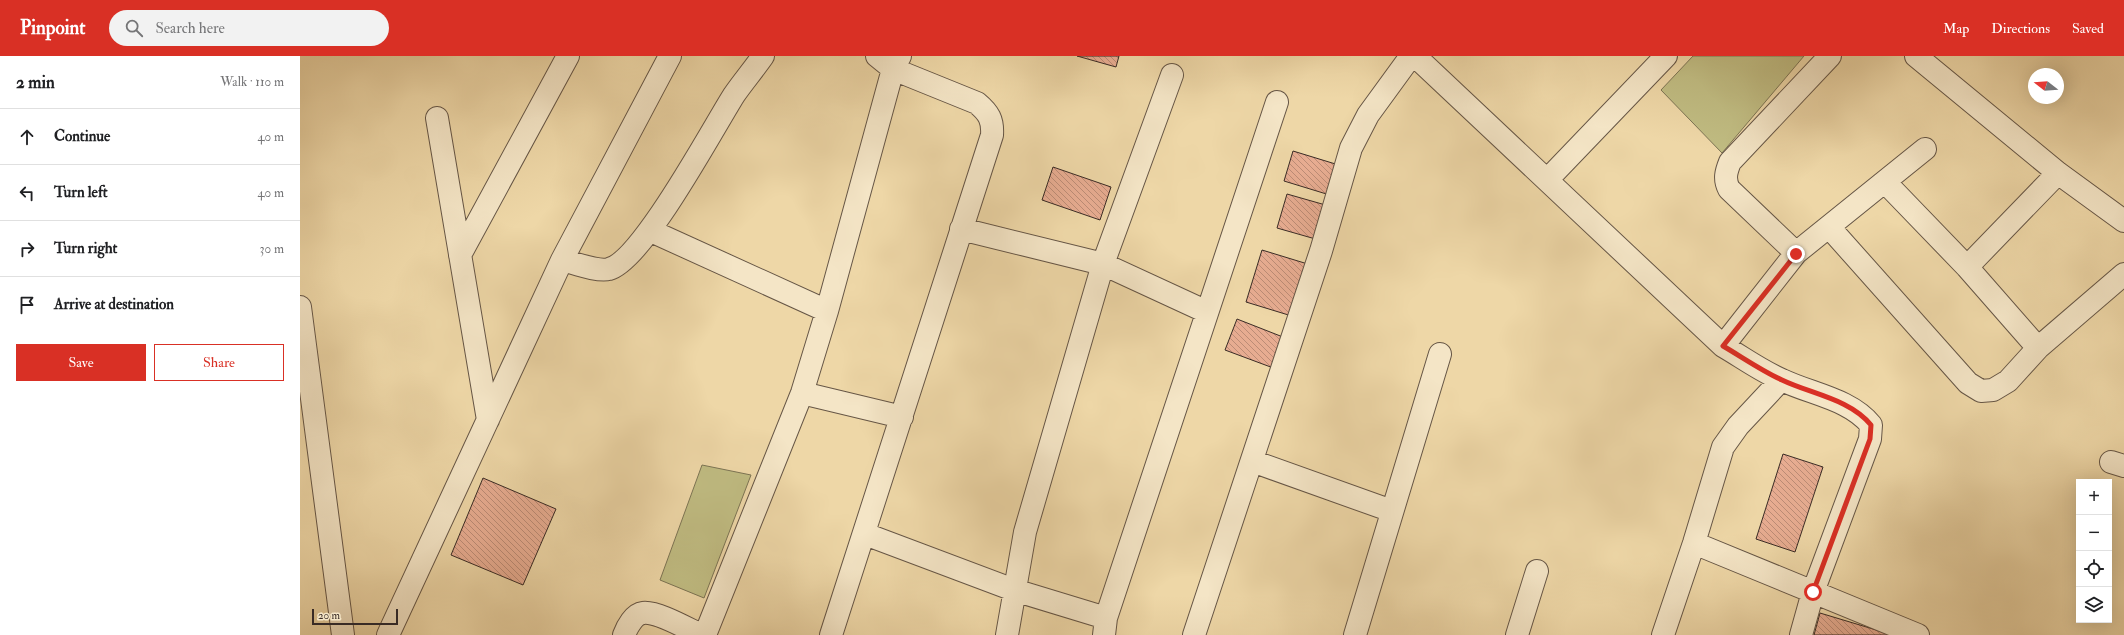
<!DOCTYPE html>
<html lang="en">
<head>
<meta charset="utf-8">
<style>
	:root { --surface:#fff; --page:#f2f2f2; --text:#202124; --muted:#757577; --line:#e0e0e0; --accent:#d93025 }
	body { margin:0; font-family:"IM FELL Double Pica",serif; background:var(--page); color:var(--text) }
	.controls { position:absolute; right:12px; bottom:12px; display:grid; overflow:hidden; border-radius:0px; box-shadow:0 4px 16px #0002 }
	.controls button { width:36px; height:36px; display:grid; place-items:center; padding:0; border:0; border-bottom:1px solid var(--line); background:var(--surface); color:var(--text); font:20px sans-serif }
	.compass { position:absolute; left:1728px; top:12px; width:36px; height:36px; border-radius:50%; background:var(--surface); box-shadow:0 4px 16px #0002; rotate:287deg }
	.scale { position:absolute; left:12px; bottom:10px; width:86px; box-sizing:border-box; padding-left:4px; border:2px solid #392b25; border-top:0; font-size:11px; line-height:14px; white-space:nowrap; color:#392b25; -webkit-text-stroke:3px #f4e5c6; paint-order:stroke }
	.stop { position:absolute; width:12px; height:12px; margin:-9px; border:3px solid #d93025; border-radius:50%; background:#fff }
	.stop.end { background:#d93025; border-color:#fff; box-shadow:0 1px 4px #0008 }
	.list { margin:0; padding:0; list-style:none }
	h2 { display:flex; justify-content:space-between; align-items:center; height:52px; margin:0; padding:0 16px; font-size:17px }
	h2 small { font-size:13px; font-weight:400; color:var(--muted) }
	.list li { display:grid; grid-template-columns:26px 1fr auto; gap:12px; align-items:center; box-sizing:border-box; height:56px; padding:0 16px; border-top:1px solid var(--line) }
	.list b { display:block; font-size:15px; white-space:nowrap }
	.list em { font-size:13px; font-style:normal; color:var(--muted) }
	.actions { display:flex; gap:8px; padding:12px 16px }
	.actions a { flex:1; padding:9px 0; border:1px solid var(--accent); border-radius:0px; text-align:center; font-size:14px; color:var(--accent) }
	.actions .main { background:var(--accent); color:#fff }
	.icon { flex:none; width:22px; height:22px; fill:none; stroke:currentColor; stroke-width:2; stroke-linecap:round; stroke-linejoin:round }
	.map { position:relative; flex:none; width:1824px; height:579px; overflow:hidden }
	header { display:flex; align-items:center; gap:24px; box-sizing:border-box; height:56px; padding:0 20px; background:var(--accent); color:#fff }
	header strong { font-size:19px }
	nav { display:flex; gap:22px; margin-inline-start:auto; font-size:14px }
	.search { width:280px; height:36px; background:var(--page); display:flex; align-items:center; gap:10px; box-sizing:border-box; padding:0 14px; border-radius:22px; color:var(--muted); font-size:15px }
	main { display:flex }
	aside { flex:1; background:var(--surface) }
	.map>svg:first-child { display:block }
	.park { fill:#c0bc82; stroke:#7c7454 }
	.building { fill:url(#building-back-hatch); stroke:#392b25 }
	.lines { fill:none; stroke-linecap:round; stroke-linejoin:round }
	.minor-casing { stroke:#665646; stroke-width:24 }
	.minor { stroke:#f4e5c6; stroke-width:22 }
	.route { stroke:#d93025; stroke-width:5 }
</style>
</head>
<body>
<header>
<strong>Pinpoint</strong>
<div class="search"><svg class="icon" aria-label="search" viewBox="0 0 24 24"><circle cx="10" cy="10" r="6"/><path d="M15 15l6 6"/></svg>Search here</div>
<nav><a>Map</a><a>Directions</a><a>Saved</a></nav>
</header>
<main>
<aside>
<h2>2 min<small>Walk · 110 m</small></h2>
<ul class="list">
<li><svg class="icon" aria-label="ahead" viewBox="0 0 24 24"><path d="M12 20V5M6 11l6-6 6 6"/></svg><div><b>Continue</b></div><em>40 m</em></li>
<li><svg class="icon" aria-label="left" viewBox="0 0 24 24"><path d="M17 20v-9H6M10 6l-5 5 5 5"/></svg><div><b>Turn left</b></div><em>40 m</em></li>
<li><svg class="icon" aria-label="right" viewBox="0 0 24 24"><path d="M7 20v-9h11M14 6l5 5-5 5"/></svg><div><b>Turn right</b></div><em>30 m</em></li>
<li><svg class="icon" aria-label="arrive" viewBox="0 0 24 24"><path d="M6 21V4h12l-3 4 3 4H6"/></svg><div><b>Arrive at destination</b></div></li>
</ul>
<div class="actions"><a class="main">Save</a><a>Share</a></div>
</aside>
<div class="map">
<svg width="1824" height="579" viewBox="0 0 1824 579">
	<defs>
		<pattern id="building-back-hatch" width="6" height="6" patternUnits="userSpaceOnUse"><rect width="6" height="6" fill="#e7ac91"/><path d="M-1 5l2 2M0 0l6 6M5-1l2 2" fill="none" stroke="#bc8c76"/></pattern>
	</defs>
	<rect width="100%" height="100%" fill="#eed7a7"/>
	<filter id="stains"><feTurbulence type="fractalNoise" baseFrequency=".005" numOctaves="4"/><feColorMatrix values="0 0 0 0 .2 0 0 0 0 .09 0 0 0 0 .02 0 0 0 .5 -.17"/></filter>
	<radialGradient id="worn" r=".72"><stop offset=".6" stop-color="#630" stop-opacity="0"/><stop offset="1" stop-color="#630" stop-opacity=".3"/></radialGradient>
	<!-- park -->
	<path class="park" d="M1393 0H1504L1422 97 1361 34Z
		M402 409 451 419 404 542 360 524Z"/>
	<!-- building -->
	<path class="building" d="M777 0H819L816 11Z
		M993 95 1042 110 1033 140 984 125Z
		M753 111 811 131 800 164 742 144Z
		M987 138 1029 150 1019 184 977 172Z
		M962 194 1011 209 995 261 946 246Z
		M937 263 988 283 976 313 925 294Z
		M1483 398 1523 411 1495 496 1456 483Z
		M183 422 256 453 223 529 151 499Z
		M1520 557 1593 579H1514Z"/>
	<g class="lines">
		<defs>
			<path id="minor" d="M1115 0 1423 290 1496 197 1625 93
				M1616 0 1758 117 1824 165
				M137 62 188 364
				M1247 124 1366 0
				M1585 126 1667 211 1738 292
				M1529 171 1668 327 1681 335 1693 334 1708 325 1738 292 1824 218
				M661 173 803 208 907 256
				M351 175 527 255
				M1496 197 1429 133C1424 123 1426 116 1430 106L1530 0
				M160 199 268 0
				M262 204C274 207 298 216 309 213 342 205 413 72 434 39 443 26 454 13 463 0
				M1667 211 1758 117
				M0 251 43 579
				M1423 290C1442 301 1461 315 1482 324 1511 338 1550 343 1571 369L1570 383 1513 536 1501 579
				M502 337 602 361
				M952 405 1092 455
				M1811 406 1824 410
				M565 478 714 534 806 562
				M1394 487 1618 579
				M88 579 262 204 370 0
				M324 579C327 571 334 558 343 557 357 555 388 573 401 579
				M405 579 502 337 527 255 593 13 600 0
				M531 579 692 79C693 64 689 57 677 47L593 13 577 0
				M707 579 725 476 803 208 872 19
				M804 579 806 562 977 46
				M894 579 1021 195 1051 92 1068 59 1111 0
				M1055 579 1140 298
				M1217 579 1237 515
				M1363 579 1394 487 1423 391 1438 370 1481 324"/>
		</defs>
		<!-- minor casing -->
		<use href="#minor" class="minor-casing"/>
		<!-- minor -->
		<use href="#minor" class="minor"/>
	</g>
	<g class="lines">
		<!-- route -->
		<path class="route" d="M1496 198 1423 290C1442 301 1462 315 1482 324 1511 338 1550 343 1571 369L1570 383 1513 536"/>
	</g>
	<rect width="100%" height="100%" filter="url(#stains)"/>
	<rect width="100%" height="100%" fill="url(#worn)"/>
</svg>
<div class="controls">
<button>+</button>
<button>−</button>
<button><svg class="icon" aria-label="locate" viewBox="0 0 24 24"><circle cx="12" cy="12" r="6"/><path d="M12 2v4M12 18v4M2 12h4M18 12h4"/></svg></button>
<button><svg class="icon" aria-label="layers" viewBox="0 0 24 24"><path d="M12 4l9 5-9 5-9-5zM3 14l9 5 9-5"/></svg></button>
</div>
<svg class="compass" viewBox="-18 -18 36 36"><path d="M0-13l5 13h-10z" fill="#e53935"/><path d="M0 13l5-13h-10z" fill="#757577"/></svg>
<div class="scale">20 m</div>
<div class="stop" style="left:1513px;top:536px"></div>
<div class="stop end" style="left:1496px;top:198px"></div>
</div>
</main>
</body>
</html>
